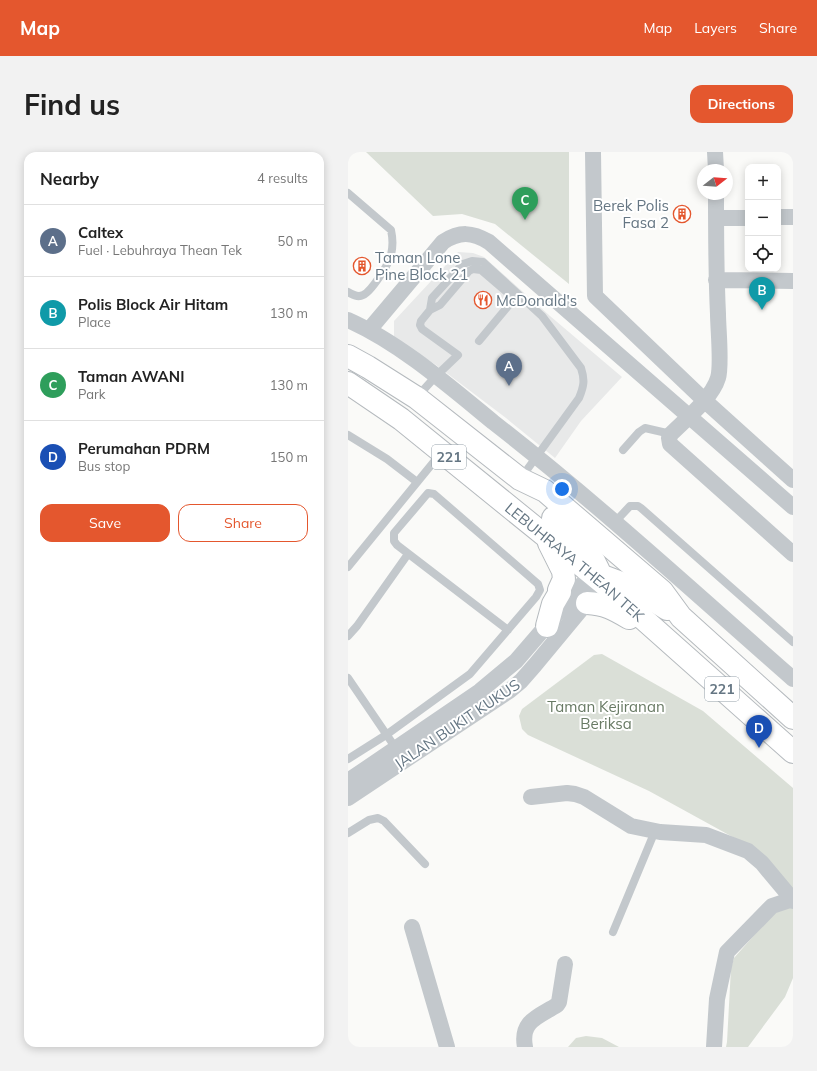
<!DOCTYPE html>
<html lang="en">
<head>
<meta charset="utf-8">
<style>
	:root { --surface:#fff; --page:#f2f2f2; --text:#222; --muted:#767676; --line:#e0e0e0; --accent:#e4572e }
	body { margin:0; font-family:Mulish,sans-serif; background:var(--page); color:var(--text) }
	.controls { position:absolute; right:12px; top:12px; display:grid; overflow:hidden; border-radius:8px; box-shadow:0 2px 10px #0003 }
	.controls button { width:36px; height:36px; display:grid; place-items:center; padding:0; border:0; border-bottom:1px solid var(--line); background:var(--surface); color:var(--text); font:20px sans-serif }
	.compass { position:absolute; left:349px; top:12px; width:36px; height:36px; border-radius:50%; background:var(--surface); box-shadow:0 2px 10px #0003; rotate:73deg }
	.you { position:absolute; left:214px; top:337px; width:14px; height:14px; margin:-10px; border:3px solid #fff; border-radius:50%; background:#1a73e8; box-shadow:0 0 0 6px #1a73e833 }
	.badge { display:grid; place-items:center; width:26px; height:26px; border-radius:50%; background:var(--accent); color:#fff; font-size:13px; font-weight:700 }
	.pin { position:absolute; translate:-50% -33px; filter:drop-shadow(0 1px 2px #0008) }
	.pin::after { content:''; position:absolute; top:21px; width:14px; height:12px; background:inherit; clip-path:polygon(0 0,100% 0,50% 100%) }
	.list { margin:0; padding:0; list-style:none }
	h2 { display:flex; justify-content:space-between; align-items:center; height:52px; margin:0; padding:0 16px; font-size:17px }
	h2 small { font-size:13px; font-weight:400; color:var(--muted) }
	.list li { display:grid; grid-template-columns:26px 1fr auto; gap:12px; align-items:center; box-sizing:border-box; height:72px; padding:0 16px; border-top:1px solid var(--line) }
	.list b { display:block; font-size:15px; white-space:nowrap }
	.list p { margin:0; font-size:13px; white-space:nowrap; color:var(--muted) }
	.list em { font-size:13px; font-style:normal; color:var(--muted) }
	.actions { display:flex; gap:8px; padding:12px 16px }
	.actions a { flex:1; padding:9px 0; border:1px solid var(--accent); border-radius:12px; text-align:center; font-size:14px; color:var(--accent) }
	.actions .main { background:var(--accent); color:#fff }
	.icon { flex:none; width:22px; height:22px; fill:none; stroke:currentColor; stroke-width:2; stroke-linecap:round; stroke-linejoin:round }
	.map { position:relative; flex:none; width:445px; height:895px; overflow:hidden; border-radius:12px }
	header { display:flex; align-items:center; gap:24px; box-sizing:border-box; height:56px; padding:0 20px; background:var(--accent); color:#fff }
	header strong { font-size:19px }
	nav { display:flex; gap:22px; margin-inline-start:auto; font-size:14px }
	.intro { display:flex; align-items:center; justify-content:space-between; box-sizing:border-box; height:96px; padding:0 24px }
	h1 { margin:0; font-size:28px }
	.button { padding:10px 18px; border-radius:12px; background:var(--accent); color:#fff; font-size:14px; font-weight:700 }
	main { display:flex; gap:24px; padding:0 24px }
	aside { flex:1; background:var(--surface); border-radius:12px; box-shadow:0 2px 10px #0003 }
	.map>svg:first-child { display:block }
	.built { fill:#e8e9e9 }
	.green { fill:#dadfd7 }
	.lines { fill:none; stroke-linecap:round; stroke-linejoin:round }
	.primary-casing { stroke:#b5babe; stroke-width:24 }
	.lane { stroke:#c3c8cc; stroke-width:8 }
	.street { stroke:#c3c8cc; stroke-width:16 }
	.primary { stroke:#fff; stroke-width:22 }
	.labels { text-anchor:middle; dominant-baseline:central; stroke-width:4; stroke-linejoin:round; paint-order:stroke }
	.shield { fill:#fff; stroke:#939fa8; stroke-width:1 }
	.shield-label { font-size:14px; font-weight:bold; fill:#657683 }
	.poi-label { font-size:15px; fill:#657683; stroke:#fff; text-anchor:start }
	.street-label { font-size:15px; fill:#657683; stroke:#fff }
	.park-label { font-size:15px; fill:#687a64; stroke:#fff }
</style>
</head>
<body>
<header>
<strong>Map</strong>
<nav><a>Map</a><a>Layers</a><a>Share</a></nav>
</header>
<div class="intro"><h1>Find us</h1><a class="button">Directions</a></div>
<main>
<aside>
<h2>Nearby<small>4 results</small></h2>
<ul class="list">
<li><span class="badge" style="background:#5c6f8a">A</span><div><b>Caltex</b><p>Fuel · Lebuhraya Thean Tek</p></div><em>50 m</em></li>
<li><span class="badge" style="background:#0f9aa8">B</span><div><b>Polis Block Air Hitam</b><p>Place</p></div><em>130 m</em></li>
<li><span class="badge" style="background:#2e9e5b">C</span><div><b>Taman AWANI</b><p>Park</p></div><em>130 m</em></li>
<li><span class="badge" style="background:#1a4fb4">D</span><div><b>Perumahan PDRM</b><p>Bus stop</p></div><em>150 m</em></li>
</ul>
<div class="actions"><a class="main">Save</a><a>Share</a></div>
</aside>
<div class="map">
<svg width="445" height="895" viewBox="0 0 445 895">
	<rect width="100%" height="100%" fill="#fafaf8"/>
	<!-- built -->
	<path class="built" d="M110 100 125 101 136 105 202 164 274 225 233 269 207 306 158 266 88 213 46 186V169Z"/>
	<!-- green -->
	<path class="green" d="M18 0H221V132L147 72 114 62 85 64Z
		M254 502 355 559 445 636V741L412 700 301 639 180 583 174 577 171 564 174 557 246 503Z
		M445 745V826L437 845 400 895H378L379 890 383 816 386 806 424 763Z
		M238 884 254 886 271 895H220L228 886Z"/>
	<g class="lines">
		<defs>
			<g id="primary">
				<path d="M0 204 20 215 69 246 172 327 197 339 314 439 333 465 445 566"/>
				<path id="s1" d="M0 231 53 267 211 395 255 431 445 600"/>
				<path d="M205 366C225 383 245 399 253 425"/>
				<path d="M252 423 284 435 319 457"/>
				<path d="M239 451C257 452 266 457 281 466"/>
				<path d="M199 474 205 452 212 440 211 438 216 427 215 419 201 391"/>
			</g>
		</defs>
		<!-- primary casing -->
		<use href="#primary" class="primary-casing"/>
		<!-- lane -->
		<path class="lane" d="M0 41 43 78C45 87 45 95 43 103 41 112 23 140 15 143 10 146 5 143 0 140
			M82 158 92 153 121 119 125 117 133 118 161 142 163 146 161 153 131 189
			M69 245 88 224 110 203 74 177 72 173 73 169 82 158 84 146 115 112 124 109 135 110 194 164 233 216C237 228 236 234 231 246L173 326
			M0 283 39 307 69 330
			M275 298 291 280 297 276 323 282
			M267 370 282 354H290L293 356 445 490
			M0 415 93 301
			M0 484 9 474 60 402
			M0 526 49 598
			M0 607 38 583 122 522 188 445 192 438 190 432 86 342 80 341 46 381V389L49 393 160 478
			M0 681 21 668 30 666 36 669 77 712
			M265 780 307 679"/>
		<!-- street -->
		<path class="street" d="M245 0 247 144 356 248 445 328
			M367 0 368 18
			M368 42C368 82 368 122 370 162 370 176 374 214 370 226 364 246 338 267 323 282L321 286 322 292 445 402
			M430 65H445
			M368 66H400
			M368 128 445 129
			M0 168C52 191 101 234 145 270 249 351 346 440 445 527
			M21 178 95 90C112 79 124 80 141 90L445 355
			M0 629 132 539 168 509 243 422
			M183 645 219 641 227 642 236 645 283 674 312 680 358 683 400 699 414 711 439 741 442 748 445 749
			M0 646 161 539 173 529 187 513 255 431
			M64 775 99 895
			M177 895C172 869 190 865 209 853L211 850 217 812
			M366 895 369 847 379 800 424 754 442 748"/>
		<!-- primary -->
		<use href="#primary" class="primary"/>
	</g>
	<!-- icons -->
	<defs>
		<symbol id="building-ring" viewBox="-11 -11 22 22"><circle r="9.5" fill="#fff" stroke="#e4572e" stroke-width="1.5"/><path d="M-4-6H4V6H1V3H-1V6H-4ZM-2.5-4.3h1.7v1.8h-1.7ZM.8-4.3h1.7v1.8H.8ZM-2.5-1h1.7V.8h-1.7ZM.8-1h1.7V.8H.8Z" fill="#e4572e"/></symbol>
		<symbol id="restaurant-ring" viewBox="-11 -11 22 22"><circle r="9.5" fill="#fff" stroke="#e4572e" stroke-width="1.5"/><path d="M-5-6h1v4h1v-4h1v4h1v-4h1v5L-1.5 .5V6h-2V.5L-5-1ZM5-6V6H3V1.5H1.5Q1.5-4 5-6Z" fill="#e4572e"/></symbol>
	</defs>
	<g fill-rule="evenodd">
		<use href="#building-ring" x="324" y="52" width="20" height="20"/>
		<use href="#building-ring" x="4" y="104" width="20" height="20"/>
		<use href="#restaurant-ring" x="125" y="138" width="20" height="20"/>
	</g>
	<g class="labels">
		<!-- shield labels -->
		<g class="shield">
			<rect x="84" y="293" width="34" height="24" rx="3"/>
			<rect x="357" y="525" width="34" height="24" rx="3"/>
		</g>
		<g class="shield-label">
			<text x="101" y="305">221</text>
			<text x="374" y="537">221</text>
		</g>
		<!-- poi labels -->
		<g class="poi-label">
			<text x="321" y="53" text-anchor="end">Berek Polis<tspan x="321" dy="17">Fasa 2</tspan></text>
			<text x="27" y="105">Taman Lone<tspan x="27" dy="17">Pine Block 21</tspan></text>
			<text x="148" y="148">McDonald's</text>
		</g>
		<!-- street labels -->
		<g class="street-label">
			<text stroke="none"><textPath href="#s1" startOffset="289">LEBUHRAYA THEAN TEK</textPath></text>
			<text transform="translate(109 572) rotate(-34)">JALAN BUKIT KUKUS</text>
		</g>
		<!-- park labels -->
		<g class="park-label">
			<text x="258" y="554">Taman Kejiranan<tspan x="258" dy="17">Beriksa</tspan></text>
		</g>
	</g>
</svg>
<div class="controls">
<button>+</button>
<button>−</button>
<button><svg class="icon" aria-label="locate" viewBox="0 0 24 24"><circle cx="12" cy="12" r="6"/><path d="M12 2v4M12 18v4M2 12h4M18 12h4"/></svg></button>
</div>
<svg class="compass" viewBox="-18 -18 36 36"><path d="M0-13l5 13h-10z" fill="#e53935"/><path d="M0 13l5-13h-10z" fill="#767676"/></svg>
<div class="you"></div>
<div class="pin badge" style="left:161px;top:234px;background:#5c6f8a">A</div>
<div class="pin badge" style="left:414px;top:158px;background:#0f9aa8">B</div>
<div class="pin badge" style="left:177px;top:68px;background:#2e9e5b">C</div>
<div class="pin badge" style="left:411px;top:596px;background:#1a4fb4">D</div>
</div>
</main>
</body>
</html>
